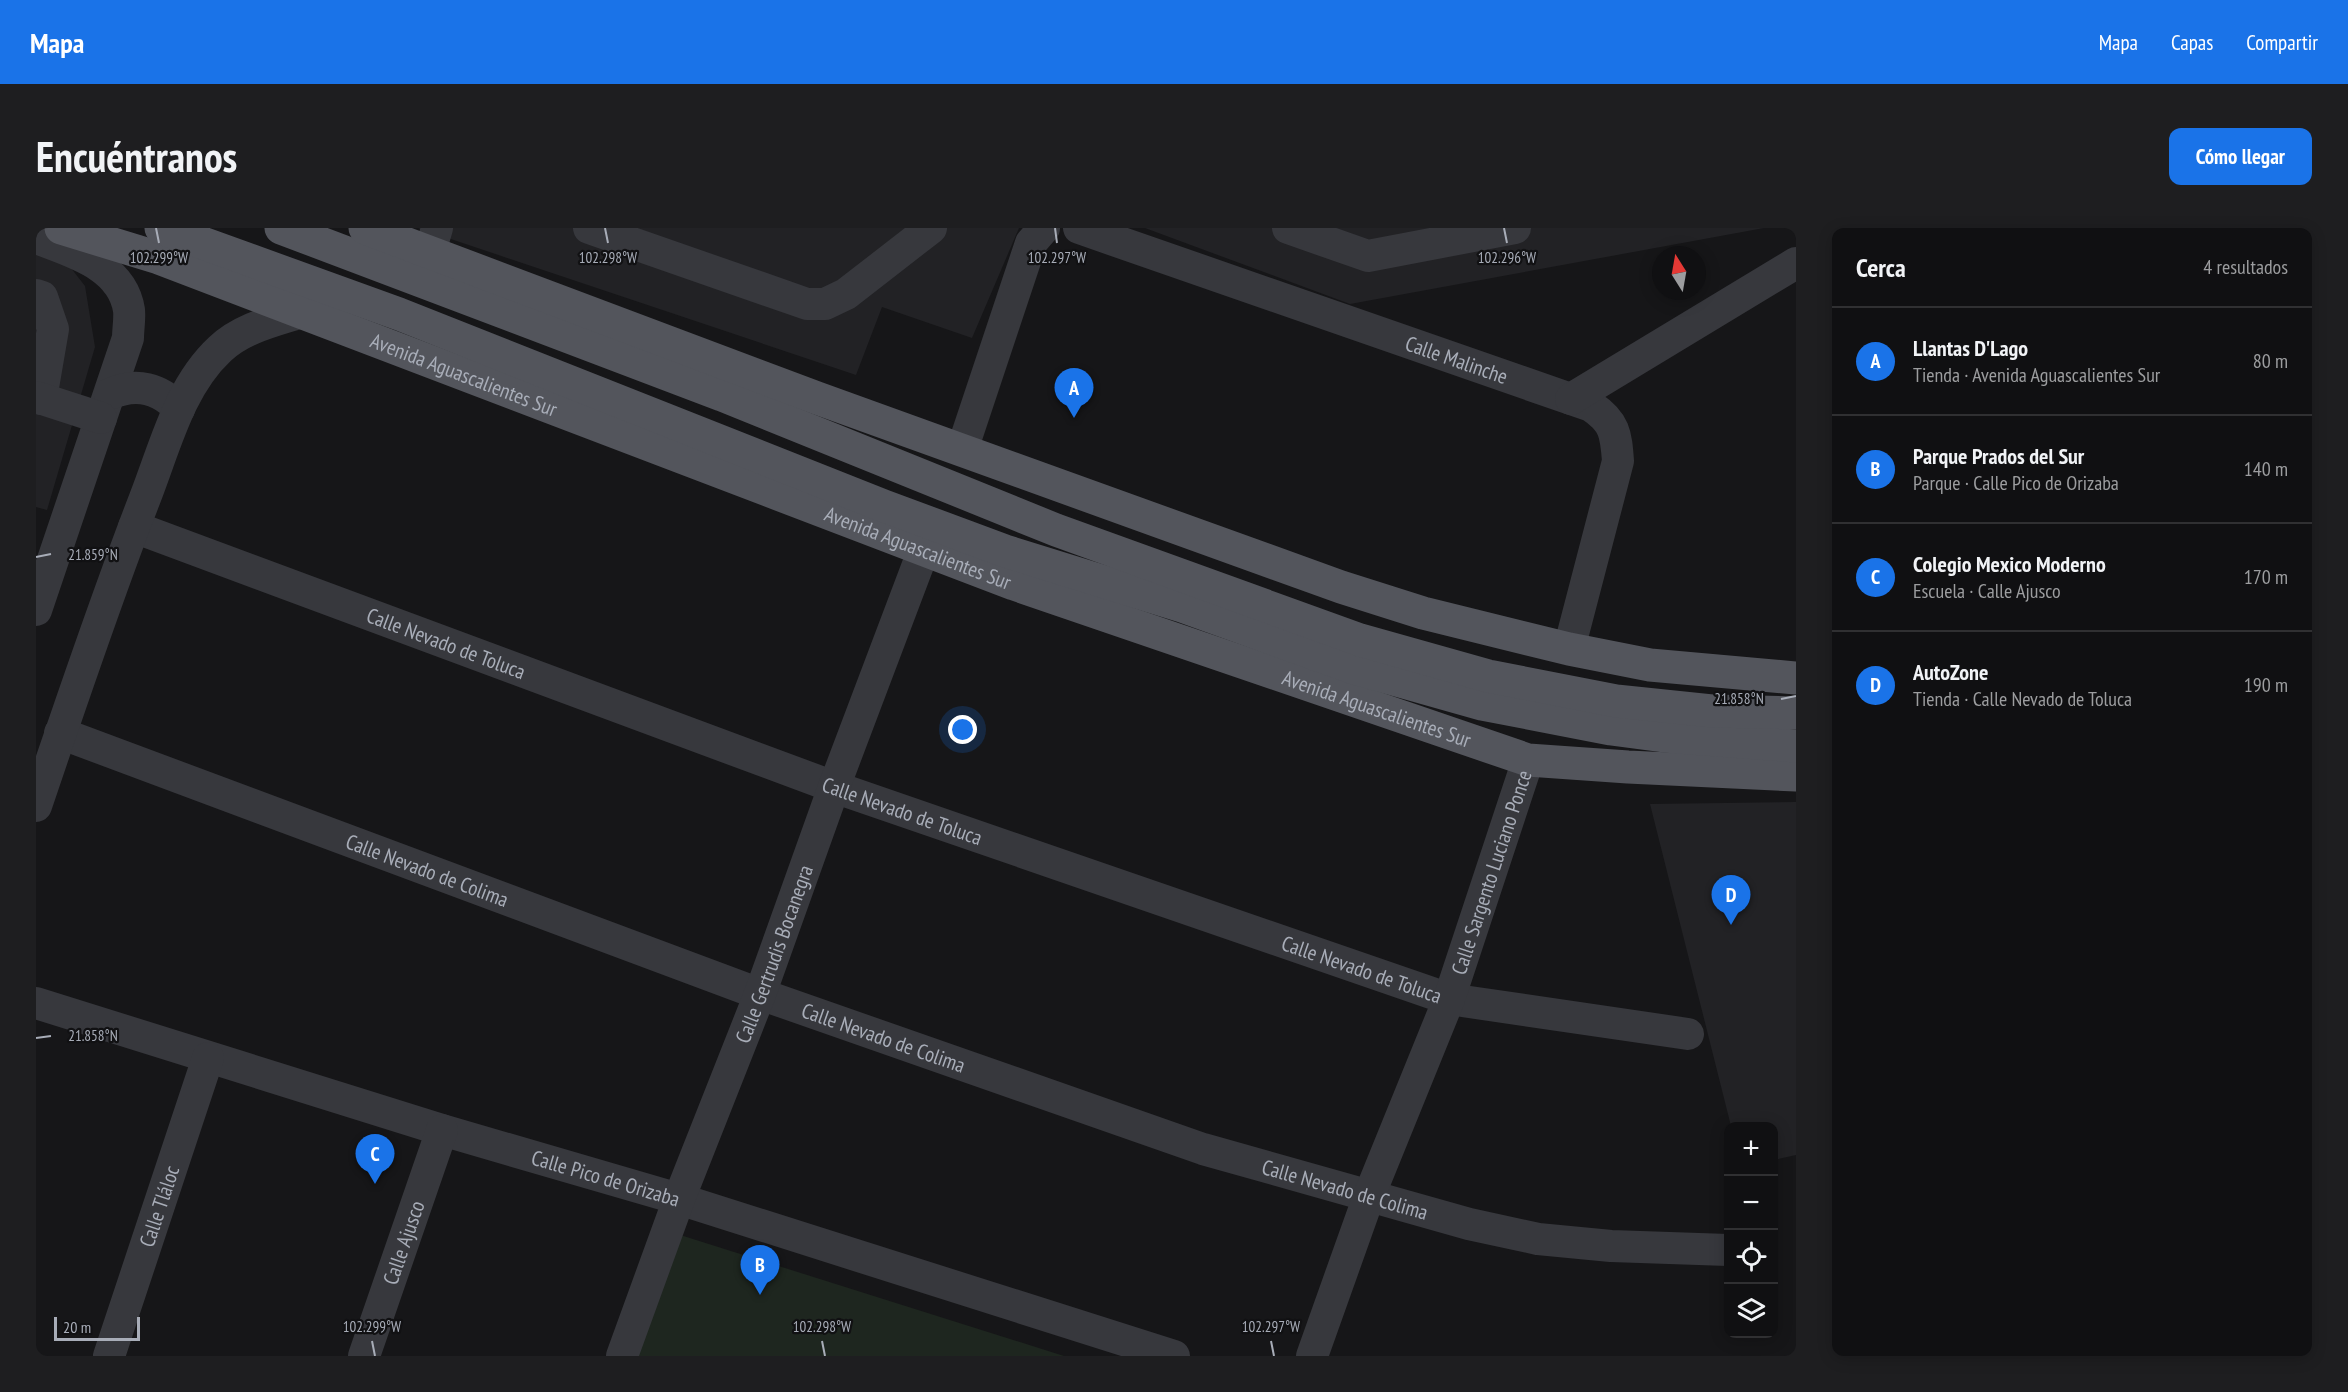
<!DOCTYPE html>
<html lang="es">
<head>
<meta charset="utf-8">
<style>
	:root { --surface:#101012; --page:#1e1e20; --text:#f1f3f6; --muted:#9c9d9f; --line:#303032; --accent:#1a73e8 }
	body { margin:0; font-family:"PT Sans Narrow",sans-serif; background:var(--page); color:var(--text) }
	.controls { position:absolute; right:18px; bottom:18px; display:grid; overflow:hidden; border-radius:12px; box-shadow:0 3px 15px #0003 }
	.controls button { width:54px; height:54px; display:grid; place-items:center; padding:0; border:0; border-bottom:2px solid var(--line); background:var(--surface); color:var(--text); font:30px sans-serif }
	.compass { position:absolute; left:1616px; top:18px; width:54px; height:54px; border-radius:50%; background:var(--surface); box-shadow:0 3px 15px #0003; rotate:349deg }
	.scale { position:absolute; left:18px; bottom:15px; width:86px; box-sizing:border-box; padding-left:6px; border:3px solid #a8adb8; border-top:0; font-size:16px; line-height:21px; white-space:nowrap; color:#a8adb8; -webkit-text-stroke:4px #111113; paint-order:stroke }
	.you { position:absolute; left:927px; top:502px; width:21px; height:21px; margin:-15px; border:4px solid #fff; border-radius:50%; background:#1a73e8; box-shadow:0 0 0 9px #1a73e833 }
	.badge { display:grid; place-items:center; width:39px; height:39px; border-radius:50%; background:var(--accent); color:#fff; font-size:20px; font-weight:700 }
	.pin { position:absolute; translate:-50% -50px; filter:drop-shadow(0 2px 3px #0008) }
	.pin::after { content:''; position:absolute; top:32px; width:21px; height:18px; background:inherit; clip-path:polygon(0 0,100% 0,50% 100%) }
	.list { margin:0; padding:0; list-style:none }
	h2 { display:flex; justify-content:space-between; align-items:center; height:78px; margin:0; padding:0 24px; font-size:26px }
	h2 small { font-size:20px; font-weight:400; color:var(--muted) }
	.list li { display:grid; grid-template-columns:39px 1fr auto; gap:18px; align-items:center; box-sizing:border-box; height:108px; padding:0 24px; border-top:2px solid var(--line) }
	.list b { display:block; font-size:22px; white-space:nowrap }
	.list p { margin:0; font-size:20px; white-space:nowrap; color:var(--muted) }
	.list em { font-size:20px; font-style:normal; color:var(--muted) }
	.icon { flex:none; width:33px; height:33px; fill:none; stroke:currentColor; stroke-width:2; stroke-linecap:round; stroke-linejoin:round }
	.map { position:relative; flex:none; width:1760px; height:1128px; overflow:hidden; border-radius:12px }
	header { display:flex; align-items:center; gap:36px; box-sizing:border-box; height:84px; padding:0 30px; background:var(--accent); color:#fff }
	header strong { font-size:28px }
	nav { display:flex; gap:33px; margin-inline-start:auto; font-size:21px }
	.intro { display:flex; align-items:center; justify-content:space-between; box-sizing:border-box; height:144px; padding:0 36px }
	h1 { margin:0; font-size:42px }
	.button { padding:15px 27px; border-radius:12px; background:var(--accent); color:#fff; font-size:21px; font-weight:700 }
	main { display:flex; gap:36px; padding:0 36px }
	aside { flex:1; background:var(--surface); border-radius:12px; box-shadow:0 3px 15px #0003 }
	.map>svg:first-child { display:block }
	.built { fill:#222225 }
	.park { fill:#1e261f }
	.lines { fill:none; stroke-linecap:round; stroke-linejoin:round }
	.minor { stroke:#37383d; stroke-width:32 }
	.major { stroke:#53555c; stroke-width:33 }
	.ticks { fill:none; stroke:#a8adb8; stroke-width:2 }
	.labels { text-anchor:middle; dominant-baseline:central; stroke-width:4.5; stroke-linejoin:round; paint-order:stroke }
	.street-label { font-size:21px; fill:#a8adb8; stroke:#111113 }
	.ticks-label { font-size:15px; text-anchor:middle; fill:#a8adb8; stroke:#111113; stroke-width:4.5; stroke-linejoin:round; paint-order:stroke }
</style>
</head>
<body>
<header>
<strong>Mapa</strong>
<nav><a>Mapa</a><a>Capas</a><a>Compartir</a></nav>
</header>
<div class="intro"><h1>Encuéntranos</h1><a class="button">Cómo llegar</a></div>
<main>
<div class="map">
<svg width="1760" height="1128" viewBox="0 0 1760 1128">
	<rect width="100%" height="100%" fill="#161618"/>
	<!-- built -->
	<path class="built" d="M382 0H983L936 110 846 79 820 147Z
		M1109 0H1728L1314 76Z
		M0 26 31 35 49 58 59 119 11 282 0 279Z
		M1760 574V927L1738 932V898H1695L1614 576Z"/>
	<!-- park -->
	<path class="park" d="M638 1005 1028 1128H592Z"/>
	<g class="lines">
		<!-- minor -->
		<g class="minor">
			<path d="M553 0 771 76H789L810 66 895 0"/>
			<path id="s1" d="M1043 0 1555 178C1579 194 1580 206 1582 233L1533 421"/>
			<path d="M1252 0 1332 28 1479 0"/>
			<path d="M0 10C36 24 86 37 93 82 94 91 92 101 92 110L0 382"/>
			<path d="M394 24 401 0"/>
			<path d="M0 67 6 69 17 101 5 171"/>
			<path d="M74 166C100 154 124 160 143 181"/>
			<path d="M0 169 65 190"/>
			<path d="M1535 171 1760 35"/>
			<path d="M926 222 995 15 1008 0"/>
			<path id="s2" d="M98 299 798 559 1413 771 1652 806"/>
			<path id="s3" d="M24 505 724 766 1167 921 1433 996 1502 1011 1575 1018 1692 1022"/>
			<path d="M0 578C35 474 70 371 109 270 129 219 143 159 184 121 206 100 238 93 266 84"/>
			<path id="s4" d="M0 775 406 902 643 971 1138 1128"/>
			<path id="s5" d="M73 1128 172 830"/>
			<path id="s6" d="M328 1128 406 902"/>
			<path id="s7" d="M586 1128 643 971 724 766 798 559 888 321"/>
			<path id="s8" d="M1276 1128 1333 968 1413 771 1492 532"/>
		</g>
		<!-- major -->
		<g class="major">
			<path id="s9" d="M25 0 123 30 978 356 1492 532 1592 539 1760 547"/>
			<path d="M125 0 363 86 848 278 969 323 1146 378 1315 439 1446 476 1575 501 1628 508 1760 518"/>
			<path d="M245 0 686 167 1020 302 1324 412 1452 448 1580 473 1676 483 1760 485"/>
			<path d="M329 0 781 170 1305 359 1387 385 1533 421 1614 437 1760 450"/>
		</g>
	</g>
	<!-- ticks -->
	<path class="ticks" d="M120 0 123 15M569 0 572 15M1019 0 1021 15M1468 0 1471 15M0 329 15 326M1745 471 1760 468M0 810 15 808M336 1113 339 1128M786 1113 789 1128M1235 1113 1238 1128"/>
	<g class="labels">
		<!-- street labels -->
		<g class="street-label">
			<text stroke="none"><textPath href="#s1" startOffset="400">Calle Malinche</textPath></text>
			<text stroke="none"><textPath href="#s9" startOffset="429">Avenida Aguascalientes Sur</textPath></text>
			<text stroke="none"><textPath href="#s9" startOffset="915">Avenida Aguascalientes Sur</textPath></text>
			<text stroke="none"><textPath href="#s2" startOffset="333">Calle Nevado de Toluca</textPath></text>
			<text stroke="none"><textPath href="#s9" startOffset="1401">Avenida Aguascalientes Sur</textPath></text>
			<text stroke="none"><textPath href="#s2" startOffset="819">Calle Nevado de Toluca</textPath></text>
			<text stroke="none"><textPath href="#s3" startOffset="392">Calle Nevado de Colima</textPath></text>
			<text stroke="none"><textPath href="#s8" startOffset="516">Calle Sargento Luciano Ponce</textPath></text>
			<text stroke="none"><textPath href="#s7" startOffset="430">Calle Gertrudis Bocanegra</textPath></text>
			<text stroke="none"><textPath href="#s2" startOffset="1305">Calle Nevado de Toluca</textPath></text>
			<text stroke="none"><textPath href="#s3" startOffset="878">Calle Nevado de Colima</textPath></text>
			<text stroke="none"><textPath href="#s4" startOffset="596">Calle Pico de Orizaba</textPath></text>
			<text stroke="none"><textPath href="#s3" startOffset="1364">Calle Nevado de Colima</textPath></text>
			<text stroke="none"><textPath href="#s5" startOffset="158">Calle Tláloc</textPath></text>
			<text stroke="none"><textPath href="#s6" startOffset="120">Calle Ajusco</textPath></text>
		</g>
	</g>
	<g class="ticks-label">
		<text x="123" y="35">102.299°W</text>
		<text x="572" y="35">102.298°W</text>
		<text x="1021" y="35">102.297°W</text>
		<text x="1471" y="35">102.296°W</text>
		<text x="57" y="332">21.859°N</text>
		<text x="1703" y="476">21.858°N</text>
		<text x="57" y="813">21.858°N</text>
		<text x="336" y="1104">102.299°W</text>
		<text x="786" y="1104">102.298°W</text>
		<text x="1235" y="1104">102.297°W</text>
	</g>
</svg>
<div class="controls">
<button>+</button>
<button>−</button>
<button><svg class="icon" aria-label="locate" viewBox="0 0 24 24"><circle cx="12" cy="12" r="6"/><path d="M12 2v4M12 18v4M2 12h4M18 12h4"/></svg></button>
<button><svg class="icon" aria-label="layers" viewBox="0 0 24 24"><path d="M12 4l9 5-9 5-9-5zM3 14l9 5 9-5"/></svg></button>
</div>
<svg class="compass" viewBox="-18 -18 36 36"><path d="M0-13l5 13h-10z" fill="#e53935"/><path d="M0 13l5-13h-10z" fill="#9c9d9f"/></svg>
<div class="scale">20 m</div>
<div class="you"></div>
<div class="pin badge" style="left:1038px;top:190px">A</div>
<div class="pin badge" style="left:724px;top:1067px">B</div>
<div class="pin badge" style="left:339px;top:956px">C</div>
<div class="pin badge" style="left:1695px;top:697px">D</div>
</div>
<aside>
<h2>Cerca<small>4 resultados</small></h2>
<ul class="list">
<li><span class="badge">A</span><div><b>Llantas D'Lago</b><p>Tienda · Avenida Aguascalientes Sur</p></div><em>80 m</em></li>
<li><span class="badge">B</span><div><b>Parque Prados del Sur</b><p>Parque · Calle Pico de Orizaba</p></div><em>140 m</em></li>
<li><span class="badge">C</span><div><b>Colegio Mexico Moderno</b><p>Escuela · Calle Ajusco</p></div><em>170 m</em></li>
<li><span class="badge">D</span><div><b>AutoZone</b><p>Tienda · Calle Nevado de Toluca</p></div><em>190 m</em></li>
</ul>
</aside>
</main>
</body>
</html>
